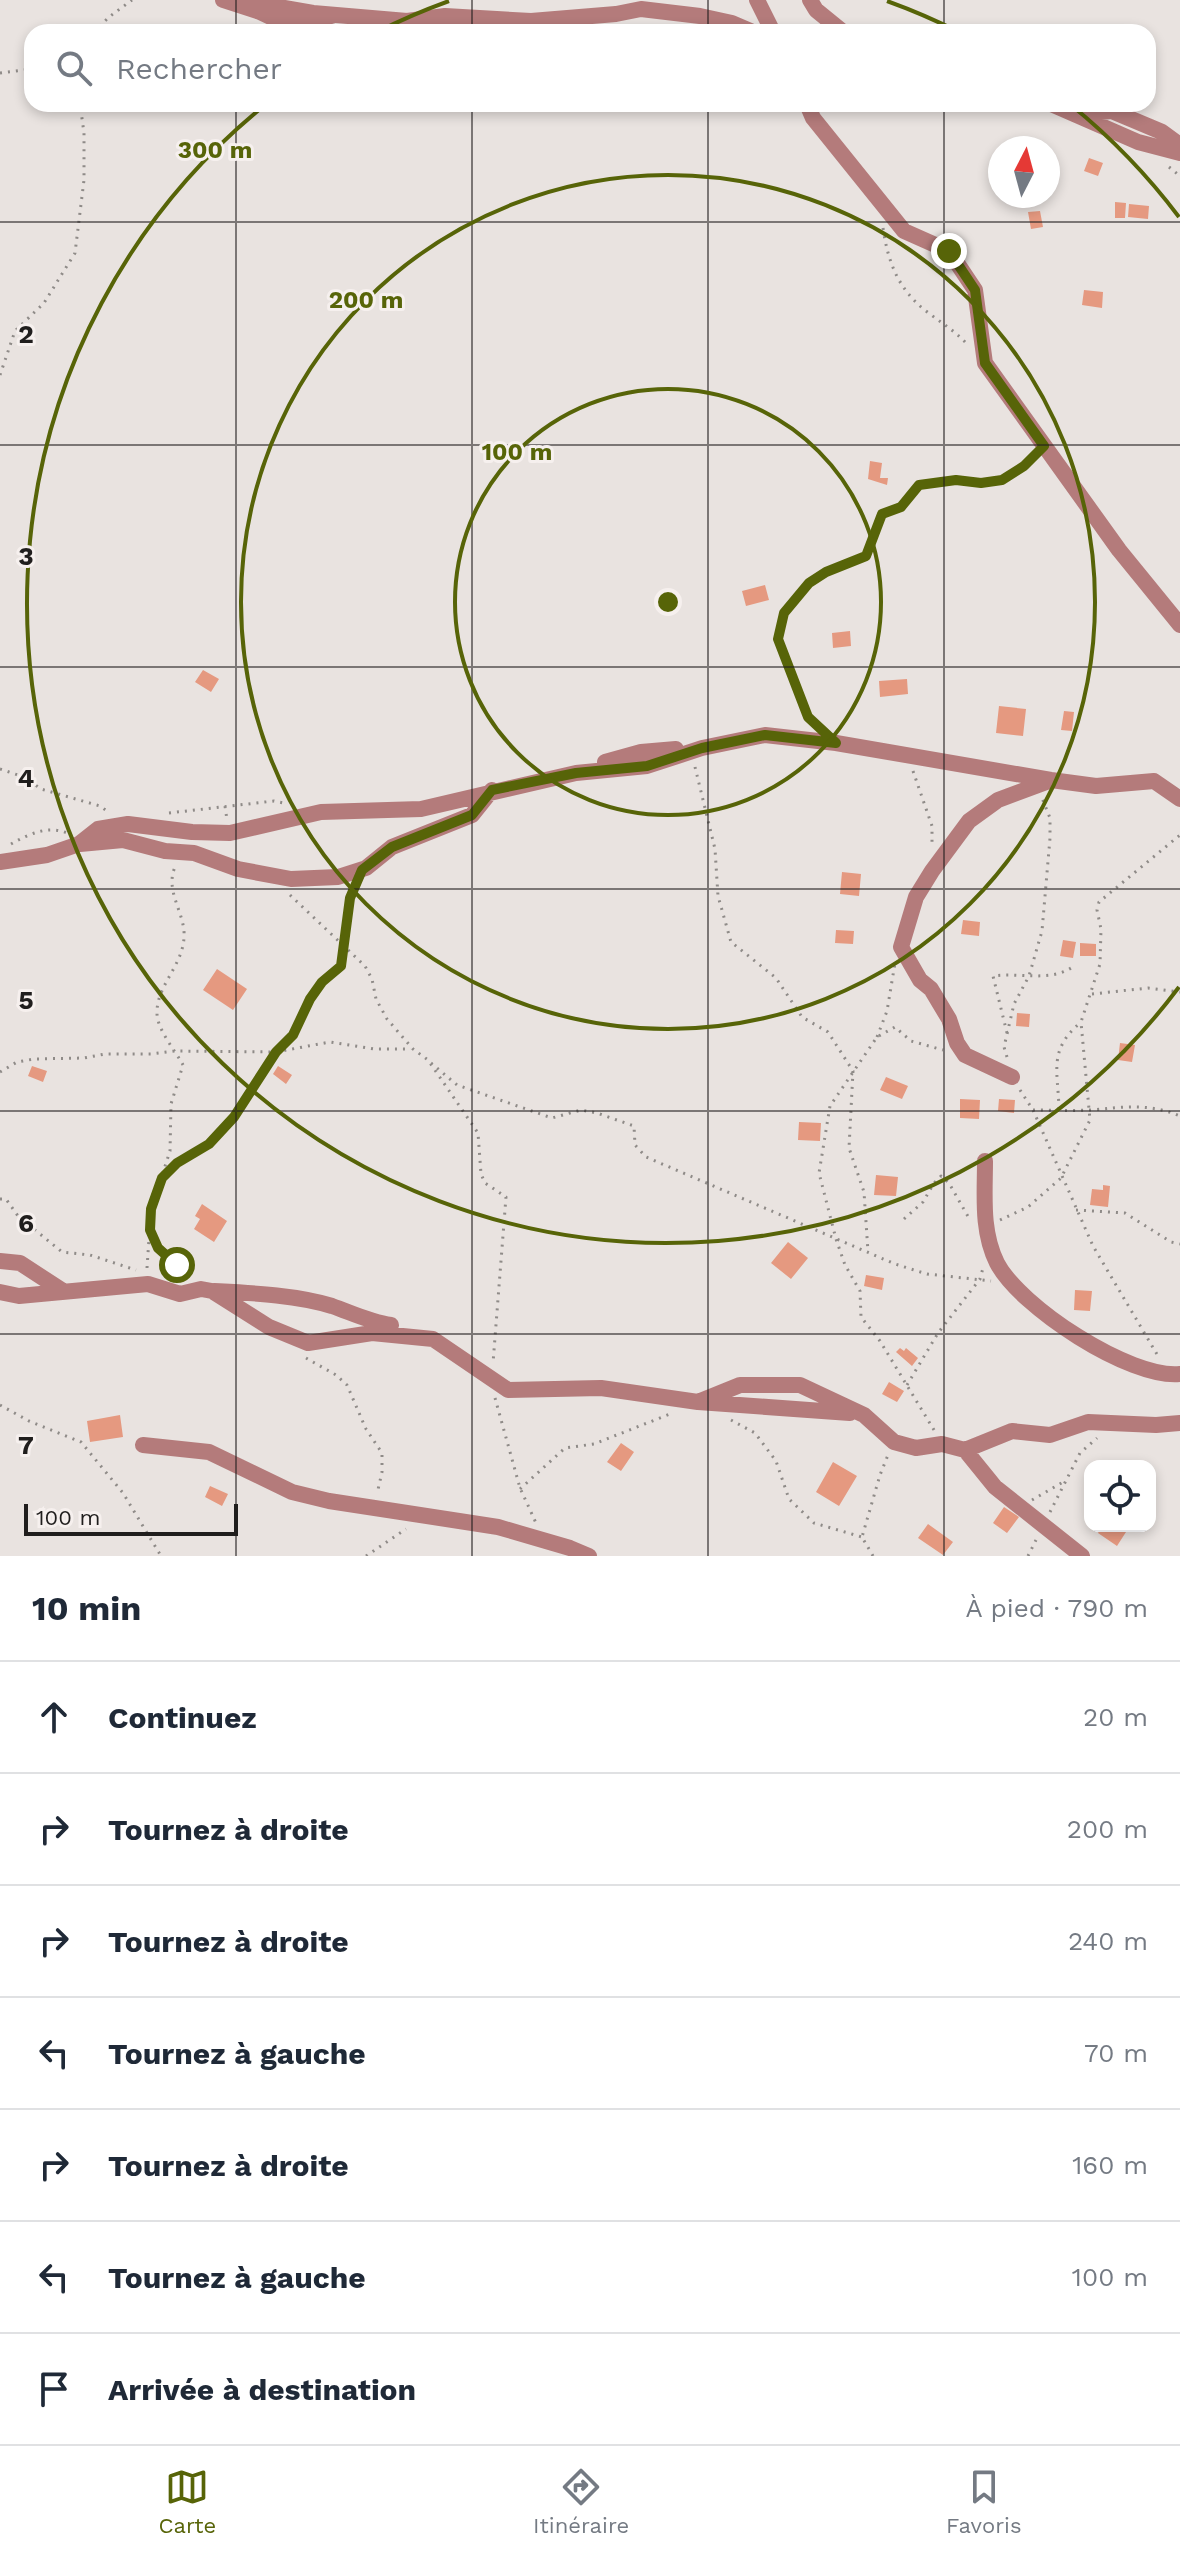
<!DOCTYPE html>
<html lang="fr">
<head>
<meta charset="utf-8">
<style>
	:root { --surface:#fff; --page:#f2f2f3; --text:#1f2937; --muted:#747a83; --line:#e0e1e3; --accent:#576408 }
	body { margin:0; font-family:"Work Sans",sans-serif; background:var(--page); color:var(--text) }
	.controls { position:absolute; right:24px; bottom:24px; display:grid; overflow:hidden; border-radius:16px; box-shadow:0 4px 12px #0003 }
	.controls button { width:72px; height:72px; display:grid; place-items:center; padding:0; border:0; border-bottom:2px solid var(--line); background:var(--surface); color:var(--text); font:40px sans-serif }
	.compass { position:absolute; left:988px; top:136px; width:72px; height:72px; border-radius:50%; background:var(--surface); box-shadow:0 4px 12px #0003; rotate:6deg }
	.scale { position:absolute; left:24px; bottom:20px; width:214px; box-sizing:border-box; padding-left:8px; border:4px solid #201e1d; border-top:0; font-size:22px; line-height:28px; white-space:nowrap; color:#201e1d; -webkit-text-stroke:6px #f6f0ee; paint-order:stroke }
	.stop { position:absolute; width:24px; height:24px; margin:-18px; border:6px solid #576408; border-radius:50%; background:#fff }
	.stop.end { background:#576408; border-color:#fff; box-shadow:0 2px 8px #0008 }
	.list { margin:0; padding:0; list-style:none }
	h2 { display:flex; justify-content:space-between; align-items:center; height:104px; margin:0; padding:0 32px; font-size:34px }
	h2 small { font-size:26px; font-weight:400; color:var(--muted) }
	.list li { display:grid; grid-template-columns:52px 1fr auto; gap:24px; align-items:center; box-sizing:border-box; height:112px; padding:0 32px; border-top:2px solid var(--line) }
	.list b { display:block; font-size:30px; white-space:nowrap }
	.list em { font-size:26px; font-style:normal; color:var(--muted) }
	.icon { flex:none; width:44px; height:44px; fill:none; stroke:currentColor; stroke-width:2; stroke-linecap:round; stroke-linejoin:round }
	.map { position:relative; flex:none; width:1180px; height:1556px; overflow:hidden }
	.search { position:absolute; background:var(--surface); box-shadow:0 4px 12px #0003; left:24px; right:24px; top:24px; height:88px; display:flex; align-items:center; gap:20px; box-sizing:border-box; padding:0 28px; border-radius:24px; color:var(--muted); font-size:30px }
	.sheet { height:888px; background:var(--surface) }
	nav { display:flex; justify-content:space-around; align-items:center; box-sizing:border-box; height:112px; border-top:2px solid var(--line); background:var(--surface); font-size:22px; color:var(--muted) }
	nav a { display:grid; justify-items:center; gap:4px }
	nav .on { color:var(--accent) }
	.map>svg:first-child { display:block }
	.building { fill:#e59980 }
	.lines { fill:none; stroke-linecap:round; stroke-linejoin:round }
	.path { stroke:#8f8b88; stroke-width:3; stroke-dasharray:2 6; stroke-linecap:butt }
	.minor { stroke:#b47b7b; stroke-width:16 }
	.route { stroke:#576408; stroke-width:10 }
	.grid { fill:none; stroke:#201e1d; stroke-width:2; stroke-opacity:0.55 }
	.ring { fill:none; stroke:#576408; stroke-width:4 }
	.grid-label { font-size:26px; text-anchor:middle; font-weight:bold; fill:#201e1d; stroke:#f6f0ee; stroke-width:6; stroke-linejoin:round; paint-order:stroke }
	.centre { fill:#576408; stroke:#f6f0ee; stroke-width:4 }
	.ring-label { font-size:24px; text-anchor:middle; font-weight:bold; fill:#576408; stroke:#f6f0ee; stroke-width:6; stroke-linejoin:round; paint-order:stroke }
</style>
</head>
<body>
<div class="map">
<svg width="1180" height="1556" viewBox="0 0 1180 1556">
	<rect width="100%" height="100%" fill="#e9e3e0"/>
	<!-- building -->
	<path class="building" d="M1089 158 1103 163 1098 176 1084 171Z
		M1115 202 1126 203 1125 218H1115Z
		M1129 204 1149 206 1148 219 1128 217Z
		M1040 211 1043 227 1031 229 1028 212Z
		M1084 290 1103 292 1102 308 1082 305Z
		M870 461 882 463 880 478H888L887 485 868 479Z
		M765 585 769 600 746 606 742 591Z
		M850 631 851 646 833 648 832 633Z
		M203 670 219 679 211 692 195 682Z
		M907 679 908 694 880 697 879 681Z
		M999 706 1026 709 1023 736 996 733Z
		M1064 711 1074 712 1072 731 1061 730Z
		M842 872 861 874 859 896 840 894Z
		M963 920 980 922 979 936 961 934Z
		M836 930 854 931 853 944 835 943Z
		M1063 940 1076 942 1073 958 1060 956Z
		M1080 943 1096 944V956H1080Z
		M217 969 247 989 233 1010 203 990Z
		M1017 1013 1030 1014 1029 1027 1016 1026Z
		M1120 1043 1135 1045 1132 1062 1118 1060Z
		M32 1066 47 1071 43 1082 28 1076Z
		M278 1066 292 1075 286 1084 273 1074Z
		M886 1077 908 1086 902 1099 880 1090Z
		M960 1099 980 1100 979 1119 960 1118Z
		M999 1099 1015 1100 1014 1113 998 1111Z
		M799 1122 821 1123 820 1141 798 1140Z
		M876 1175 898 1177 896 1196 874 1195Z
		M1103 1185 1110 1186 1108 1207 1090 1205 1092 1189 1103 1190Z
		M202 1204 227 1221 214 1242 194 1229 200 1219 195 1216Z
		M788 1242 808 1258 791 1279 771 1263Z
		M866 1275 884 1278 882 1290 864 1286Z
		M1075 1290 1092 1291 1090 1311 1074 1310Z
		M900 1348 904 1351 906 1348 918 1358 912 1366 896 1352Z
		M889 1382 904 1391 897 1402 882 1394Z
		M120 1415 123 1437 90 1442 87 1421Z
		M621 1443 634 1452 621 1471 607 1462Z
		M833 1462 857 1476 839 1506 816 1492Z
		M210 1486 228 1494 222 1506 205 1497Z
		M1004 1507 1019 1517 1007 1533 993 1523Z
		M928 1524 953 1542 943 1555 918 1538Z
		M1102 1526H1117L1126 1532 1117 1546 1098 1533Z"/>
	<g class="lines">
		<!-- path -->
		<path class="path" d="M94 32 109 17 132 0
			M0 73 32 69
			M1169 167 1180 176
			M883 228C888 262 898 289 926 311 940 322 954 330 966 343
			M0 375 15 331 44 303 75 253 84 180V133L80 104
			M816 724 808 717 778 639 784 613 809 583 826 572 866 556 882 514 901 507 919 485C932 483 945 480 958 480 995 481 1005 485 1034 456
			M695 767 715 849 718 896 731 942 776 978 802 1017 828 1032 853 1071 849 1148 864 1192 868 1252
			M0 769 24 777 41 789 100 806 107 811
			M913 771 932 826V845
			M225 806 227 820
			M169 813 274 801 288 804
			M11 844C29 834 48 825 67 833
			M290 895 365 966 372 979 376 999 387 1019 413 1049 428 1060 478 1133 481 1174 485 1183 506 1197 493 1363
			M1092 994 1148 988 1180 992
			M1007 1033 993 976C1021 972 1051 983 1074 966
			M877 1037 887 1011 895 963
			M1007 1057 1004 1047 1014 1004 1029 976 1042 931 1050 838V818L1042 798
			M431 1063 457 1085 552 1118 581 1110 597 1113 634 1126 635 1145 646 1157 895 1264 927 1274 991 1281
			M0 1072 17 1062 34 1059 84 1058 105 1054H151L175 1051 276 1052 330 1042 374 1049H411
			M1020 1090 1033 1110 1093 1246 1158 1356
			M1059 1109C1058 1070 1048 1050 1081 1022
			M1033 1110C1052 1110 1072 1111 1091 1110 1123 1107 1149 1103 1180 1116
			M162 1178 177 1163 209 1144 234 1117 276 1052 293 1035 310 999 322 982 341 966 350 898 355 886
			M0 1199H6L18 1216 62 1252 90 1255 136 1270
			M1076 1210 1125 1213 1171 1242 1180 1244
			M904 1219 923 1202 934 1183 941 1176 949 1183 970 1220
			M1000 1220 1028 1207 1061 1178 1090 1120 1081 1022 1100 964 1101 929 1097 910 1099 902 1180 835
			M151 1233 158 1248 190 1278
			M147 1268 151 1209 170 1151 171 1104 183 1065C175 1050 158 1031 157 1014 156 986 182 967 184 938 186 913 163 890 176 865
			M306 1358 336 1375 347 1385 366 1429 382 1453V1472L377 1494
			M907 1385 938 1333 980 1279 983 1268
			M495 1398 520 1488 536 1523
			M0 1405 29 1421 81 1442 123 1493 161 1556
			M731 1420 755 1433 776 1461 789 1499 814 1523 862 1537
			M934 1430 880 1341 861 1317 860 1291 845 1265 836 1239 819 1173 830 1106 877 1037 895 1027 911 1041 943 1050
			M520 1489 565 1448 594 1444 670 1414
			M1032 1500 1063 1482
			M1050 1512 1080 1453 1097 1438
			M366 1556 406 1529
			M873 1556 862 1537 880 1475 888 1455
			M1028 1556 1036 1540"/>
		<!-- minor -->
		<path class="minor" d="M223 0 260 12 277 20 314 26 334 32
			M255 0 268 5 313 13 407 21 445 16 531 21 616 14 641 9 700 16 732 23 753 32
			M757 0 773 32
			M810 0 816 10 843 32
			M352 32 385 25
			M807 104 813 118 904 231 949 251 975 290 985 363 1119 550 1180 625
			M1051 104 1138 142 1180 153
			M1079 114 1112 111 1162 132 1180 145
			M605 762 641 752 676 749
			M80 844 123 840 165 851 194 853 238 869 291 879 338 877 366 868 392 847 472 815 492 790
			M0 862 47 855 79 844 98 829 128 824 192 832 230 833 321 812 421 809 576 773 647 766 702 748 765 735 836 743 1051 780 1096 786 1154 781 1180 799
			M1012 1077 965 1055 957 1043 949 1019 931 989 920 980 901 947 916 897 932 871 969 821 998 800 1049 781
			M985 1161C985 1195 981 1231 997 1263 1020 1307 1130 1379 1180 1374
			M0 1261 20 1263 63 1291
			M214 1291C251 1293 297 1295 332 1306 352 1313 370 1322 391 1325
			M0 1292 19 1296 148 1284 180 1294 201 1289 212 1291 269 1327 308 1343 372 1333 433 1339 508 1390 601 1388 698 1402 740 1385H800L864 1415 894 1442 916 1448 942 1444 965 1450 1012 1431 1050 1435 1088 1422 1156 1425 1180 1423
			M698 1402 850 1413
			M143 1445 209 1452 292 1492 329 1501 498 1527 570 1548 589 1556
			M965 1450 995 1487 1082 1556"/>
	</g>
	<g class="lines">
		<!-- route -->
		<path class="route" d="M177 1265 158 1248 150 1230 151 1209 162 1178 177 1163 209 1144 234 1117 276 1052 293 1035 310 999 322 982 341 966 350 898 362 870 392 847 472 815 492 790 576 773 647 766 702 748 765 735 836 743 808 717 778 639 784 613 809 583 826 572 866 556 882 514 901 507 919 485 956 480 981 483 1002 480 1024 466 1044 446 985 363 975 290 949 251"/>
	</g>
	<!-- grid -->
	<path class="grid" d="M236 0V32M472 0V32M708 0V32M944 0V32M236 104V1556M472 104V1556M708 104V1556M944 104V1556M0 222H1180M0 445H1180M0 667H1180M0 889H1180M0 1111H1180M0 1334H1180"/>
	<!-- distance rings -->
	<g class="ring">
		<circle cx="668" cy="602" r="213"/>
		<circle cx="668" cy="602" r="427"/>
		<path d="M1179 987A640 640 0 1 1 265 105M377 32A640 640 0 0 1 449 1M887 1A640 640 0 0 1 959 32M1071 105A640 640 0 0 1 1179 217"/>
	</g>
	<g class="grid-label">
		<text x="26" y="343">2</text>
		<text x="26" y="565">3</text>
		<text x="26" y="787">4</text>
		<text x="26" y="1009">5</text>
		<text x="26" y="1232">6</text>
		<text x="26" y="1454">7</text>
	</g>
	<circle cx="668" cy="602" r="12" class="centre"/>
	<g class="ring-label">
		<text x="215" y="158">300 m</text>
		<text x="366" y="308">200 m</text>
		<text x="517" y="460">100 m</text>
	</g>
</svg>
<div class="controls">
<button><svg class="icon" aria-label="locate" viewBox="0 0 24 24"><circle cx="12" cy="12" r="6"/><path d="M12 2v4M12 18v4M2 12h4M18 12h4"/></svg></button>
</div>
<svg class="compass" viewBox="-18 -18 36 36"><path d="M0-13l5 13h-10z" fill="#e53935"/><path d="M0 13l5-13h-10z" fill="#747a83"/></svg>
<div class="scale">100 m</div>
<div class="stop" style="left:177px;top:1265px"></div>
<div class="stop end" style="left:949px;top:251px"></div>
<div class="search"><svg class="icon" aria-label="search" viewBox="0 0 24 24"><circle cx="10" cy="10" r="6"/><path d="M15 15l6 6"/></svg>Rechercher</div>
</div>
<section class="sheet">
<h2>10 min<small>À pied · 790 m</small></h2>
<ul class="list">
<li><svg class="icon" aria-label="ahead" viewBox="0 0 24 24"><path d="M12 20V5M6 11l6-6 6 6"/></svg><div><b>Continuez</b></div><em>20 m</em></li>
<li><svg class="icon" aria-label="right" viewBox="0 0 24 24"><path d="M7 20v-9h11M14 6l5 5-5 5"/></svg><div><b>Tournez à droite</b></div><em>200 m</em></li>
<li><svg class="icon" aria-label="right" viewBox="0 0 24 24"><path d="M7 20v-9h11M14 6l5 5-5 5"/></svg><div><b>Tournez à droite</b></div><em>240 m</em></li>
<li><svg class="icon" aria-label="left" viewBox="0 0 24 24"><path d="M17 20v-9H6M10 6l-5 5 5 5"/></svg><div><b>Tournez à gauche</b></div><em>70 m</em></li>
<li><svg class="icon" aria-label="right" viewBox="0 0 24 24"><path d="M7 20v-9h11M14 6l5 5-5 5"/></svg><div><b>Tournez à droite</b></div><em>160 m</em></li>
<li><svg class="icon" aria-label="left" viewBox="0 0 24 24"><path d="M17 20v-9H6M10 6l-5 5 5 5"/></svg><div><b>Tournez à gauche</b></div><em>100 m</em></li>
<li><svg class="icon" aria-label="arrive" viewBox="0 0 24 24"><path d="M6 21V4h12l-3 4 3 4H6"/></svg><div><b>Arrivée à destination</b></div></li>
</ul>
</section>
<nav>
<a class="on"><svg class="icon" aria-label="map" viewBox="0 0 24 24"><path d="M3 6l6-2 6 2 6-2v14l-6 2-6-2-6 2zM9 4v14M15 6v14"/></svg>Carte</a>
<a><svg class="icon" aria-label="directions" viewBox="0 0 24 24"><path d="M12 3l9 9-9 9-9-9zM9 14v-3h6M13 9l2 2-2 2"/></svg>Itinéraire</a>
<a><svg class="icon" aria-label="saved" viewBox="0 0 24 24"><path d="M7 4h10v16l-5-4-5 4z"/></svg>Favoris</a>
</nav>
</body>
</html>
